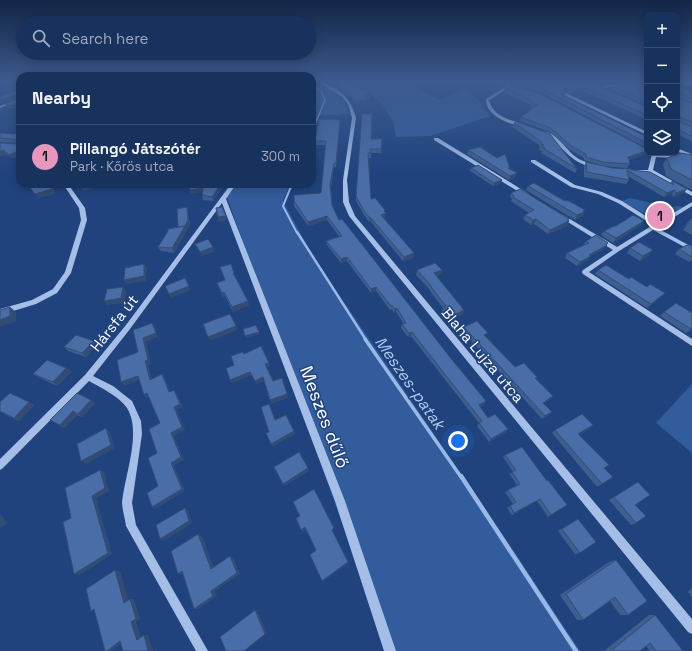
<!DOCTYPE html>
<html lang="en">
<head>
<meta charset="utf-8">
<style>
	:root { --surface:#18325e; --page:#253e67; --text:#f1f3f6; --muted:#9faabc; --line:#364d73; --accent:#e797bd }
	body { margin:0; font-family:"Space Grotesk",sans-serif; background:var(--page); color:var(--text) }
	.controls { position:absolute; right:12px; top:12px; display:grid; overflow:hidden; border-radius:8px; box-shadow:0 2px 10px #0003 }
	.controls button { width:36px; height:36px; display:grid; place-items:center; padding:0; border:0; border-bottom:1px solid var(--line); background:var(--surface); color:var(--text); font:20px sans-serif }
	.you { position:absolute; left:458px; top:441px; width:14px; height:14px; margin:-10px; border:3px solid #fff; border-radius:50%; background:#1a73e8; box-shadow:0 0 0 6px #1a73e833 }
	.badge { display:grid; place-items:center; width:26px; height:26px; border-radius:50%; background:var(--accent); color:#111; font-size:13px; font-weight:700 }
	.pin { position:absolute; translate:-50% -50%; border:2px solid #fff; box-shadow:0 1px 4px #0006 }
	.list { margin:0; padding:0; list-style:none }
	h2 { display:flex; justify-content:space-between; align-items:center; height:52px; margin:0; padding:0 16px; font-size:17px }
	h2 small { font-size:13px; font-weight:400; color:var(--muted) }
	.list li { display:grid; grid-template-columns:26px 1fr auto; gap:12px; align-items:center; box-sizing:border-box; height:64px; padding:0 16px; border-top:1px solid var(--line) }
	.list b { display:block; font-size:15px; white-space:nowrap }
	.list p { margin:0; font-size:13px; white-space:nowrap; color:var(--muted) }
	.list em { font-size:13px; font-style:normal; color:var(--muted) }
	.icon { flex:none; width:22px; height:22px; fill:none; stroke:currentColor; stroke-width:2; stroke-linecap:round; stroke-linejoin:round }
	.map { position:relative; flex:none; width:692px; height:651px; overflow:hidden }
	.search { position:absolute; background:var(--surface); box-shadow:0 2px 10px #0003; left:16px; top:16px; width:300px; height:44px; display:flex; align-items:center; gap:10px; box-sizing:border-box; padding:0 14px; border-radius:22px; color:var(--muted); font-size:15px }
	.panel { position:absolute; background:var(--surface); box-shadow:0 2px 10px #0003; left:16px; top:72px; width:300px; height:116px; border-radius:12px }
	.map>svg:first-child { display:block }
	.green { fill:#335c9c }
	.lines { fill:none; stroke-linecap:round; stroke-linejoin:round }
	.stream-far4 { stroke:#98b8e8; stroke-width:1.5 }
	.stream-far3 { stroke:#98b8e8; stroke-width:2 }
	.stream-far2 { stroke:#98b8e8; stroke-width:2.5 }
	.stream-far1 { stroke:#98b8e8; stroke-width:3.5 }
	.stream { stroke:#98b8e8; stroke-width:4.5 }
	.minor { fill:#a4bee7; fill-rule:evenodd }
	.major { fill:#e6edfd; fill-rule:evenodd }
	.wall { fill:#3f5e90 }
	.shaded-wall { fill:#334c75 }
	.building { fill:#496da7; stroke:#334c75 }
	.labels { text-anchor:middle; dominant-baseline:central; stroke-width:3; stroke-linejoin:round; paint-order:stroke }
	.street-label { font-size:15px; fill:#fff; stroke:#20437e }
	.water-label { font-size:16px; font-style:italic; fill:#afc8ef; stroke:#20437e }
	.near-street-label { font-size:18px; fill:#fff; stroke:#20437e }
</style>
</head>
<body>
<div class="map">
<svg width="692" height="651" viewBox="0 0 692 651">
	<rect width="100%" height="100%" fill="#20437e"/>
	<!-- green -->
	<path class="green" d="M312 82 325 86 344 101 349 114 317 116 312 127Z
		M353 82H407L439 100 466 88 480 102 490 116 431 136 396 137C393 107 376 98 353 82Z
		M235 184H290L283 201 312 255 517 556 580 651H387L227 197Z
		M630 198 669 207 679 206 685 208 661 223 622 201Z
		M692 384V453L656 423Z"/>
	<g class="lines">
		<!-- stream-far4 -->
		<path class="stream-far4" d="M312 85 321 91 325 100 312 132"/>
		<!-- stream-far3 -->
		<path class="stream-far3" d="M292 184 283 206 297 233"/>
		<!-- stream-far2 -->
		<path class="stream-far2" d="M297 232 366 340"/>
		<!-- stream-far1 -->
		<path class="stream-far1" d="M365 339 461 477"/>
		<!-- stream -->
		<path class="stream" d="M461 476 576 651"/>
		<!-- minor -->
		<path class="minor" d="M318 82C323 82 326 84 331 86 345 93 352 103 356 118L347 180 349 202 355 216 692 619V634L688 632 349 216 343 202V180L352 118 348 104 341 96Z
			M497 82H504L514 85 489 100C493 117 510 120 524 124V126C511 126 485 115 486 99L508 85Z
			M621 82H627L600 89 598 88Z
			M564 93H566L647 132V135L564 95Z
			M20 98V100L0 108V106Z
			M545 132C556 132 567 151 576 157 582 162 590 162 596 166 593 168 591 167 588 166 568 160 561 144 545 134Z
			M434 138H438L529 194 524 195 434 140Z
			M677 148 691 154V155L687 156 677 151Z
			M652 154 692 157V159L656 157 653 170 692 192V196L649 172H630V171L632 170H648Z
			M531 160H535L575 185 602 192 622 201 657 223 692 202V206L657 228 692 247V251L653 230 619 251 589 272 692 339V346L583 274 582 272 583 270 613 250 558 216 561 214 563 215 617 247 653 225 618 203 598 194 571 187 531 162Z
			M63 184H68L85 208 87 220 71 273 57 293 36 304 0 315V309L32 300 53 289 65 272 81 220 79 208Z
			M231 184H236L226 199 345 501 396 651H384L335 501 222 203 130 329 93 376 113 386 132 401 141 421 142 434 132 503 136 525 208 651H196L126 526C125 518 122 509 122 502 125 474 142 432 127 408 120 397 100 387 89 381L3 468 0 470V459L85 375 126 325Z"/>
		<!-- major -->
		<path class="major" d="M684 82H692V86L684 83Z"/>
	</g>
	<!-- wall -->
	<path class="wall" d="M515 82H590L647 107V120L584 91 572 94 565 92 564 96 647 137V148L538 91 514 84Z
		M642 82H647V84Z
		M338 83 369 98H366L367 104 356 105 351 96H349L338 87Z
		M611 85H647V106L609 89Z
		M677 86 692 92V103L678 97 679 98 692 103V127L679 121 692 127V141L677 134Z
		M505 88 647 153H649L629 160 630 164 627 168 602 166 612 168 631 170 670 183 672 181 684 193 673 197 672 194 664 197 628 176 629 180 626 184 584 177V167L586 162 600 165 584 160V158L569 149 550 132 520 121 521 117 532 108V106L504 92Z
		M20 89V106L13 109 7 107 5 104 19 98Z
		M516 121 577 169 575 173 541 153 542 151 539 150 540 148 539 147V145L512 127 514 123Z
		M340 123 336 167H334L331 188 332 205 339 220 453 361 486 401 484 405 480 407 488 418 508 429 506 432 489 442 477 426 479 423 450 386 411 336 408 337 401 328 402 324H404L396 312 394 313 392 309 390 310 376 291 371 293 347 261 341 263 327 245 326 241 339 236 327 220 308 226 294 206V201L321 193 326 145H316L315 141Z
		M0 133 14 134 20 133V157L18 156 12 158 6 154 0 156V143L18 144V143L0 142Z
		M371 139H382L381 153H371V158H368L371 199 385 213V218H384L414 253 413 258 403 261 371 222H369L364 215 356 201V196Z
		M468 150 510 168 509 169 517 173 515 177 509 180 467 154Z
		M692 155V190L666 176 663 164 667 158Z
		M471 168 501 183 493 186 470 171Z
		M225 184 213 201 203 200 202 195V192L191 194 190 190Z
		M528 186 563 200 584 212 582 216 575 220 526 190Z
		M511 193 569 221 567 226 548 234 534 224 531 225 523 219 525 215 529 213 511 201 512 199 510 197Z
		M188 212 190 224 174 253 161 251 158 247 178 227Z
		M692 218V235L683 230 687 225H686Z
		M641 225 613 243 601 235 604 231 616 226Z
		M586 241 607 244 604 249 590 256 588 260 577 266 565 258 567 253 583 245Z
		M630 248 653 250 649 255 640 261 627 253Z
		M692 248V260L689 262 675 254 679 249Z
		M417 270H442L441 274 436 276 463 314 450 320 442 311 443 308 430 291V290L416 275Z
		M598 270 629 279 647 287 665 293 661 297 647 308 595 274Z
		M235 277 249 305 233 312 225 296 223 297 217 283 225 280 236 277Z
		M664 312 692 329 686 333 660 316Z
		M464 327 486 337 515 367 537 377 536 378 550 400 544 403 549 415 542 419 462 331Z
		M94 341 97 345 86 357 68 351 64 347Z
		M66 368 71 372 57 386 38 377 33 374Z
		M91 400 95 403 82 417 77 415 64 428 50 420Z
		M0 402 34 405 19 421 0 412Z
		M589 429 579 434 604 468 602 484 597 487 552 433 555 430Z
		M522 447 551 515 548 517 537 501 512 515 507 508 513 504 505 492 508 490 517 485 509 474 513 472 503 457 505 455Z
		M638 482 635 505 636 523 631 525 609 500 633 485Z
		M578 519 580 553 575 554 558 531 574 521Z
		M616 560 628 615H620L610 601 583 620H577L560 595 609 562Z
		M692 588V597L688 592Z
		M649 615H655L683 651H650L646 646 640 651H604Z"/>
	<!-- shaded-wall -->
	<path class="shaded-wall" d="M586 88 584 91 572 94 573 91Z
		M351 92V96H349V93Z
		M19 94 20 97 0 104V100Z
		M369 94V98H364V95Z
		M367 100V104L356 105V101Z
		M20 102V106L13 109 11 106Z
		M539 104 532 108 534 105Z
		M340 120V123L336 167V163Z
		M4 150 6 154 0 156V151Z
		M647 151V153H649L626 161 628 157Z
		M16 152 18 156 12 158 9 155Z
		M334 163V167L330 189V185Z
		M517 173 515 177 509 180 510 176Z
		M502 180 501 183 493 186 494 183Z
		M51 184 54 188 55 194 38 198 35 194Z
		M92 184H105L106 185 83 191 81 187Z
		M221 184H225L213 201 212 197Z
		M203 188 204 192 191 194 190 190Z
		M687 189 684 193 673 197 676 193Z
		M675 190 672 194 664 197 667 193Z
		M187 207 188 212 190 224 174 253 172 248Z
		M385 210V218L380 219 381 215 384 211Z
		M585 210 582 216 575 220 577 215Z
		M226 216 227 220 219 222 218 217Z
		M327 216V220L308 226V222Z
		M370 218H371V222H369Z
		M536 219 534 224 531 225 533 220Z
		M569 219 567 226 548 234 550 230Z
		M644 221 641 225 613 243 616 238Z
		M608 243 604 249 590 256 588 260 577 266 580 262 589 255Z
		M213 247 214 252 201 256 200 252Z
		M653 250 649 255 640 261 643 256Z
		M414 253 413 258 403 261 404 257Z
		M347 257V261L341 263V259Z
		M144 264 147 268 146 281 126 284 124 280Z
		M442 270 441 274 433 278 434 273Z
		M189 286 191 290 171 298 169 294Z
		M123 287 126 291 124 303 107 305 104 301Z
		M376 287V291L371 293V289Z
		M224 292 225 296 223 297 222 293Z
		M665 293 661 297 647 308 651 304Z
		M248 301 249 305 233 312 232 307Z
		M10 307 16 312V321L0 327V320Z
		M397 308 396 312 394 313 395 309Z
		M464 310 463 314 450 320 452 316Z
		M152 323 155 327 158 337 146 342 151 364 148 365 153 383 150 380 145 361 143 338Z
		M236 326 237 330 210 341 208 337Z
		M259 332V334L246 338 245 336Z
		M412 332 411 336 408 337 409 333Z
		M94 341 97 345 86 357 82 353Z
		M269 363 270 366 266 368 265 364Z
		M66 368 71 372 57 386 53 382Z
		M250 372 252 375 232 383 230 380Z
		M162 374 165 378 172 396 169 392Z
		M138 376 141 379 125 386 121 382Z
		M263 377 264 381 256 384 255 381Z
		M174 390 177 394 183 407 177 410 185 430 174 436 184 460 174 466 185 491 155 509 152 507 171 463V433L174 407Z
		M147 393 151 397 147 398 144 395Z
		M287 394 288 398 271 404 270 400Z
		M553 396 550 400 540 406 543 403Z
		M91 400 95 403 82 417 78 414Z
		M486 401 484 405 477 408 479 405Z
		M29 402 34 405 19 421 14 418Z
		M73 411 77 415 64 428 60 425Z
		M552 412 549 415 542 419 545 416Z
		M593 425 589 429 575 437 578 434Z
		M106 428 110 432 115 448 86 464 81 461Z
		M508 429 506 432 489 442 491 439Z
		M294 431 295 434 272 447 271 444Z
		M308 468 309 471 284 486 283 484Z
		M100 470 104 472 109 491 96 498 112 554 80 575 74 574 92 496Z
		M185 508 188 510 192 523 164 541 160 539Z
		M0 514 7 522 0 529Z
		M305 527 306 530 302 532 301 530Z
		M198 534 202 536 215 571 211 569Z
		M230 556 233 558 240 574 215 591 217 596 199 609H194L211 591Z
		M348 562V564L322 582V581Z
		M115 570 120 571 129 603H124Z
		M182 571 187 573 183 575 178 574Z
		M130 599H134L140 619 136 622 142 640H137L131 622Z
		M255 610H257L267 633 245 651H244Z
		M144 635H148L153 651H148Z
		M120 641H126L111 651H107Z"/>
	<!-- building -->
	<path class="building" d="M342 82H351L369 94 364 95 367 100 356 101 351 92 349 93 338 83Z
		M522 82H590L647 107V115L586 88 573 91 564 88 565 93 560 94 647 137V143L539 87Z
		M623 82H641L647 85V102L611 85Z
		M512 84 536 92 647 149V151L628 157 630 164 603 162 586 157V154L570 145 551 128 521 117 539 104 534 105V102L505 88Z
		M677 86 692 92V98L680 93 678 94 679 98 692 103V122L680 117 678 118 679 122 692 127V136L677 129Z
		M20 89V102L11 106 5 104 19 98V94L0 100V97Z
		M362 114H372L371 139H382L381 149H370L371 153H368L371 199 375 198 385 210 384 211 386 213 381 215 414 253 404 257 371 218H370L364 211 356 196Z
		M319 119 340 120 336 163H334L330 185 332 205 339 220 342 219 364 247 453 361 486 401 479 405 488 418 495 414 508 429 491 439 479 423 482 421 451 382 412 332 409 333 402 324 406 323 397 308 395 309 392 305 391 306 376 287 371 289 347 257 341 259 326 241 342 236 327 216 308 222 294 201V195L321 193 326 141H315Z
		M516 121 550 134 577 169 543 148H545L541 145H544L540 143 542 142 514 123Z
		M0 133 14 134 16 133H20V156L16 152 9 155 4 150 0 151V143L18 144 19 140 0 138Z
		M480 147 497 158 505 154 510 168H508L517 173 510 176 468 150Z
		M681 153 692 155V180L671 169 667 158Z
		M586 162 612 168 631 169V170L650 172 674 185 672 181 687 189 676 193 675 190 667 193 627 170 629 180 587 172Z
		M478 165 502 180 494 183 471 168Z
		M20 172V176L17 173Z
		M534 183 563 200 569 201 585 210 583 211 584 212 577 215 528 186Z
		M27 184H51L52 189 35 194Z
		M80 184H92L81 187Z
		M189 184H221L212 197 202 195 203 188 190 190Z
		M520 189 569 219 567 220 569 221 550 230 536 219 533 220 525 215 534 210 513 197 514 196 511 193Z
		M187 207 188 220 185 226 178 227 177 209Z
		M222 207 226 216 218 217 216 208Z
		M633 215 644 221 616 238 604 231 614 226H616Z
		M185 226 172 248 158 247 168 231V229Z
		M596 235 608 243 606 244 607 245 589 255 591 256 580 262 567 253 589 243 586 241Z
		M208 239 213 247 200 252 195 244Z
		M639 242 653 250 643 256 630 248Z
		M687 245 692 248V257L679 249Z
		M435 263 442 270 434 273 464 310 452 316 444 307 446 306 431 287H432L417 270Z
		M144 264V276L124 280 125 268Z
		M231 264 234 273H233L248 301 232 307 224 292 222 293 217 283 225 280 220 267Z
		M606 265 629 279 631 277 647 287 650 284 665 293 651 304 598 270Z
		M185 278 189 286 169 294 165 286Z
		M123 287 121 298 104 301 107 289Z
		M676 303 692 313V329H691L664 312Z
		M10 307V316L0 320V310Z
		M230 314 236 326 208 337 203 324Z
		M477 321 488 333 484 335 515 367 524 363 537 377 535 378 553 396 543 403 552 412 545 416 464 327Z
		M152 323 156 333 143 338 148 360 145 361 150 380 162 374 169 392 174 390 180 404 174 407 182 427 171 433 181 457 171 463 182 489 152 507 147 493 158 486 148 458 157 453 149 429 160 423 147 393 144 395 138 376 121 382 117 360 138 352 133 330Z
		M256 325 259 332 245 336 243 329Z
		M76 335 94 341 82 353 64 347Z
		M261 346 269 363 265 364 273 381 282 378 287 394 270 400 263 377 255 381 250 372 230 380 226 368 234 365 231 356 243 352 244 354Z
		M47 360 66 368 53 382 33 374Z
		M10 393 29 402 14 418 0 411V402Z
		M77 393 91 400 78 414 73 411 60 425 50 420Z
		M269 404 275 420 286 415 294 431 271 444 266 433 269 432 261 407Z
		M582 414 593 425 578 434 609 465 604 468 613 477 602 484 555 430Z
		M106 428 111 445 81 461 77 444Z
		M522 447 547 481 548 480 567 505 551 515 540 499 514 513 510 506 516 502 508 490 520 484 512 472 516 470 505 455Z
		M299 452 308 468 283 484 274 467Z
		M100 470 105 488 92 496 108 553 74 574 63 522 71 518 65 488Z
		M638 482 650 495 635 505 646 516 636 523 614 497Z
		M314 489 334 528 332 530 348 562 322 581 310 555 316 550 305 527 301 530 296 518 300 516 293 502Z
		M185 508 189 521 160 539 156 525Z
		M578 519 596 542 580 553 562 529Z
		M198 534 211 569 230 556 237 573 211 591 213 596 194 609 182 571 178 574 171 551Z
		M616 560 647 601 628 615 615 597 583 620 566 594Z
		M115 570 124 603 130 599 136 619 131 622 137 640 144 635 148 651H123L120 641 107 651H105L94 609 91 611 86 589Z
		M255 610 265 634 244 651H226L220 637Z
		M655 615 683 651H656L650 643 640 651H611Z"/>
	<!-- sky -->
	<linearGradient id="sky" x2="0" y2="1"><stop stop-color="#122545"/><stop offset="0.47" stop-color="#3c5b8f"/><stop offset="1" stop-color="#3c5b8f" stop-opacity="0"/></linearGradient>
	<rect width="692" height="173" fill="url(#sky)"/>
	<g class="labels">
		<!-- street labels -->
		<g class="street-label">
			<text transform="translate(114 323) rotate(-52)">Hársfa út</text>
			<text transform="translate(483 355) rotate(50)">Blaha Lujza utca</text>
		</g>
		<!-- water labels -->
		<g class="water-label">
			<text transform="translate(410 383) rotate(55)">Meszes-patak</text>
		</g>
		<!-- near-street labels -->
		<g class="near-street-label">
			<text transform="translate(325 417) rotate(69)">Meszes dűlő</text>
		</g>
	</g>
</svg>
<div class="controls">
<button>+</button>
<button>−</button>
<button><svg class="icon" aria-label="locate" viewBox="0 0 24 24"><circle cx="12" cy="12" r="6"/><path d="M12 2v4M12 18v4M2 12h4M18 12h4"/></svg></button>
<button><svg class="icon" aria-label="layers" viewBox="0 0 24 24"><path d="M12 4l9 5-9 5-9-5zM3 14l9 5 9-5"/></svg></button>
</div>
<div class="you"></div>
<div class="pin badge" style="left:660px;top:216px">1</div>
<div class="search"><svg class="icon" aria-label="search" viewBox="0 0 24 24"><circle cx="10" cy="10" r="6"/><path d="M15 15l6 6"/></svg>Search here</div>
<section class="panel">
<h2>Nearby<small></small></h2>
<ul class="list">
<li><span class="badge">1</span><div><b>Pillangó Játszótér</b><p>Park · Kőrös utca</p></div><em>300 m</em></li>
</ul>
</section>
</div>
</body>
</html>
